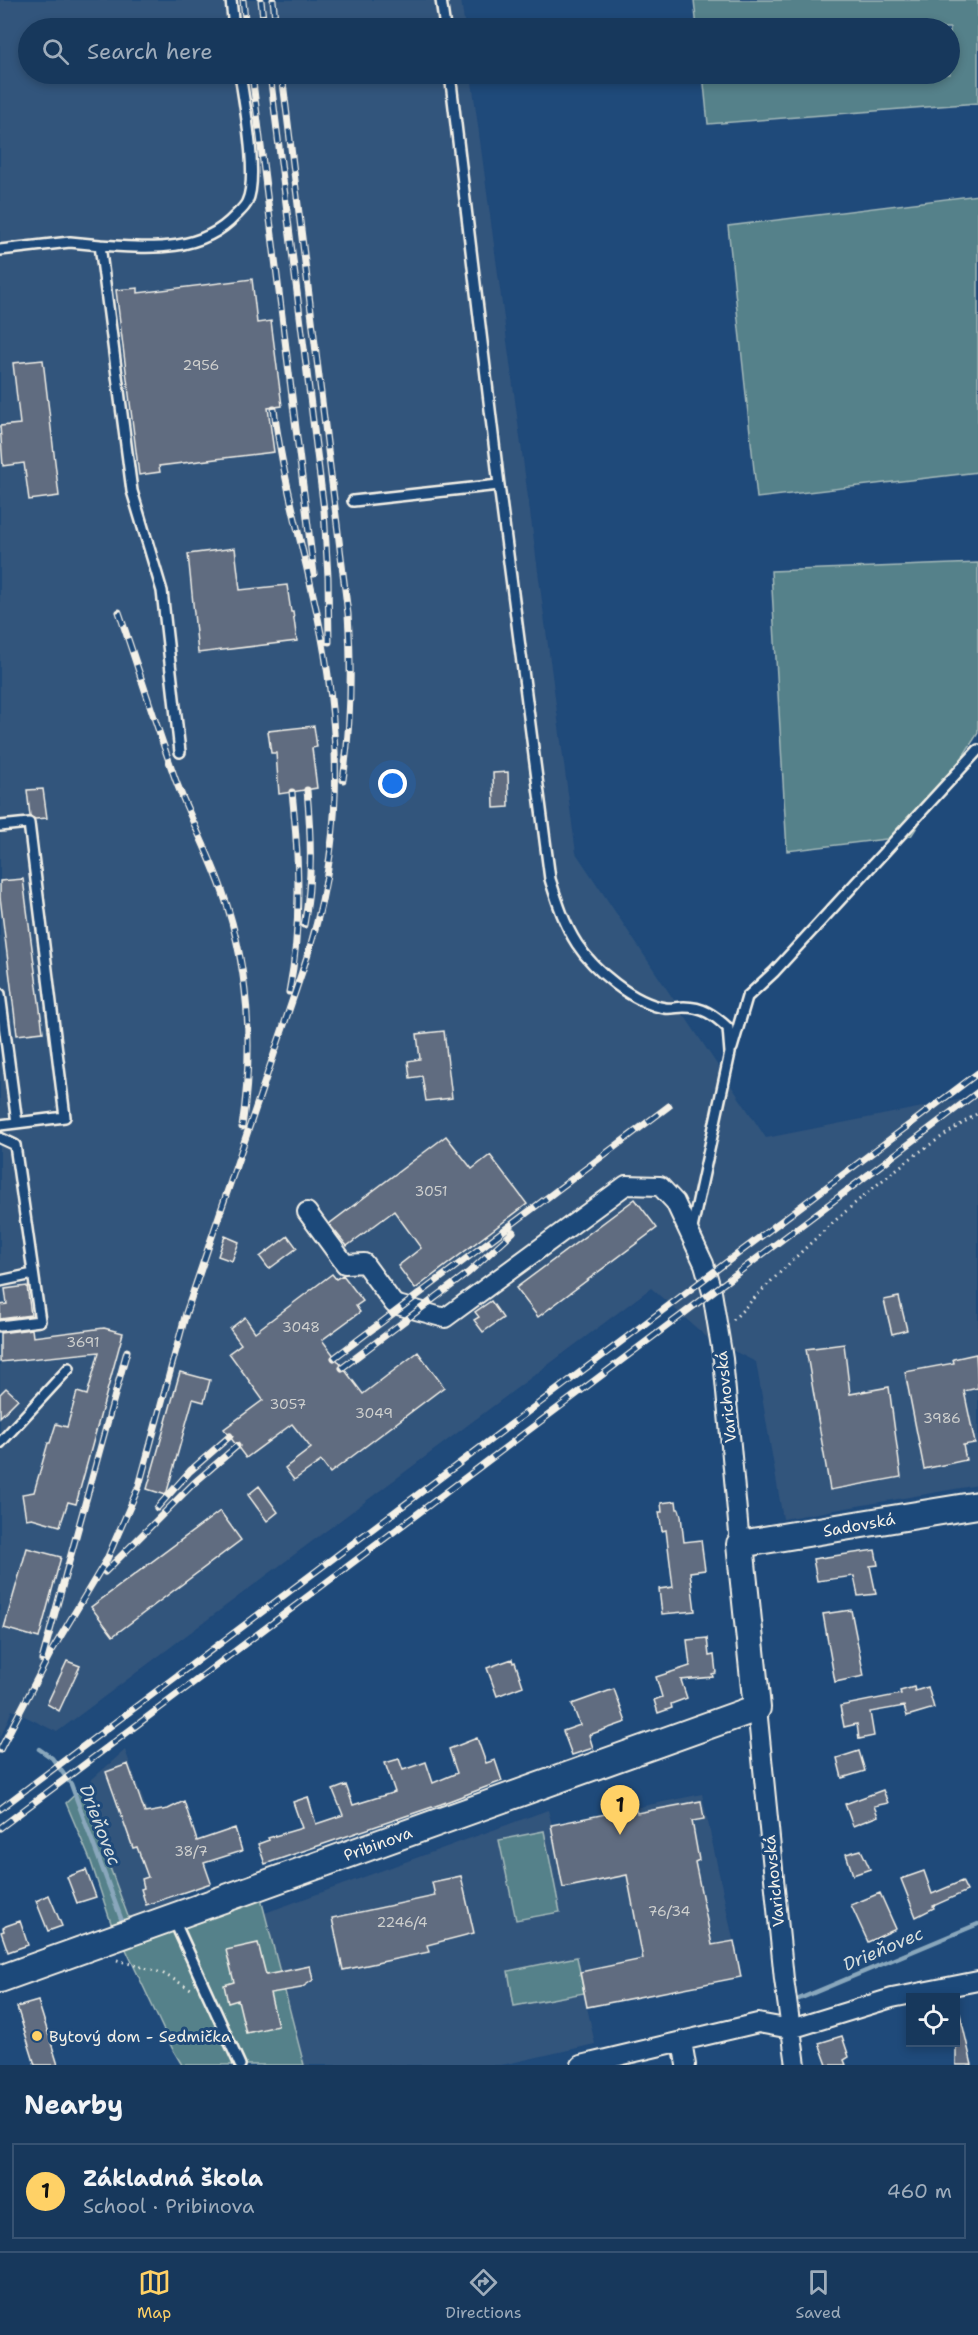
<!DOCTYPE html>
<html lang="en">
<head>
<meta charset="utf-8">
<style>
	:root { --surface:#17385c; --page:#244365; --text:#f1f3f6; --muted:#9eacbb; --line:#365272; --accent:#ffd166 }
	body { margin:0; font-family:"Shantell Sans",sans-serif; background:var(--page); color:var(--text) }
	.controls { position:absolute; right:18px; bottom:18px; display:grid; overflow:hidden; border-radius:0px; box-shadow:0 3px 9px #0003 }
	.controls button { width:54px; height:54px; display:grid; place-items:center; padding:0; border:0; border-bottom:2px solid var(--line); background:var(--surface); color:var(--text); font:30px sans-serif }
	.you { position:absolute; left:393px; top:784px; width:21px; height:21px; margin:-15px; border:4px solid #fff; border-radius:50%; background:#1a73e8; box-shadow:0 0 0 9px #1a73e833 }
	.badge { display:grid; place-items:center; width:39px; height:39px; border-radius:50%; background:var(--accent); color:#111; font-size:20px; font-weight:700 }
	.pin { position:absolute; translate:-50% -50px; filter:drop-shadow(0 2px 3px #0008) }
	.pin::after { content:''; position:absolute; top:32px; width:21px; height:18px; background:inherit; clip-path:polygon(0 0,100% 0,50% 100%) }
	.list { margin:0; padding:0; list-style:none }
	h2 { display:flex; justify-content:space-between; align-items:center; height:78px; margin:0; padding:0 24px; font-size:26px }
	h2 small { font-size:20px; font-weight:400; color:var(--muted) }
	.list li { display:grid; grid-template-columns:39px 1fr auto; gap:18px; align-items:center; box-sizing:border-box; height:96px; margin:0 12px 12px; padding:0 12px; border:2px solid var(--line); border-radius:0px }
	.list b { display:block; font-size:22px; white-space:nowrap }
	.list p { margin:0; font-size:20px; white-space:nowrap; color:var(--muted) }
	.list em { font-size:20px; font-style:normal; color:var(--muted) }
	.icon { flex:none; width:33px; height:33px; fill:none; stroke:currentColor; stroke-width:2; stroke-linecap:round; stroke-linejoin:round }
	.map { position:relative; flex:none; width:978px; height:2065px; overflow:hidden }
	.search { position:absolute; background:var(--surface); box-shadow:0 3px 9px #0003; left:18px; right:18px; top:18px; height:66px; display:flex; align-items:center; gap:15px; box-sizing:border-box; padding:0 21px; border-radius:33px; color:var(--muted); font-size:22px }
	.sheet { height:186px; background:var(--surface) }
	nav { display:flex; justify-content:space-around; align-items:center; box-sizing:border-box; height:84px; border-top:2px solid var(--line); background:var(--surface); font-size:16px; color:var(--muted) }
	nav a { display:grid; justify-items:center; gap:3px }
	nav .on { color:var(--accent) }
	.map>svg:first-child { display:block }
	.built { fill:#32547c }
	.green { fill:#55818a; stroke:#a4b9b9; stroke-width:1.5 }
	.lines { fill:none; stroke-linecap:round; stroke-linejoin:round }
	.stream { stroke:#89a7bc; stroke-width:4.5 }
	.building { fill:#606c80; stroke:#f4f1e8; stroke-width:1.5 }
	.lane-casing { stroke:#f4f1e8; stroke-width:14 }
	.street-casing { stroke:#f4f1e8; stroke-width:22 }
	.secondary-casing { stroke:#f4f1e8; stroke-width:30 }
	.path { stroke:#f4f1e8; stroke-width:3; stroke-dasharray:1.5 4.5; stroke-linecap:butt }
	.lane { stroke:#1f4a7a; stroke-width:9 }
	.street { stroke:#1f4a7a; stroke-width:18 }
	.secondary { stroke:#1f4a7a; stroke-width:26 }
	.rail-casing { stroke:#f4f1e8; stroke-width:7 }
	.rail { stroke:#1f4a7a; stroke-width:4.5; stroke-dasharray:14; stroke-linecap:butt }
	.poi-dot { fill:#ffd166; stroke:#1f4a7a; stroke-width:2 }
	.labels { text-anchor:middle; dominant-baseline:central; stroke-width:6; stroke-linejoin:round; paint-order:stroke }
	.number-label { font-size:14px; fill:#cfd0ce }
	.street-label { font-size:16px; fill:#f4f1e8; stroke:#1f4a7a }
	.poi-label { font-size:16px; fill:#f4f1e8; stroke:#1f4a7a; text-anchor:start }
	.water-label { font-size:18px; font-style:italic; fill:#d9dfdd; stroke:#1f4a7a }
</style>
</head>
<body>
<div class="map">
<svg width="978" height="2065" viewBox="0 0 978 2065">
	<rect width="100%" height="100%" fill="#1f4a7a"/>
	<filter id="ink" filterUnits="userSpaceOnUse"><feTurbulence type="fractalNoise" baseFrequency=".0167" numOctaves="2"/><feDisplacementMap in="SourceGraphic" scale="12" xChannelSelector="R" yChannelSelector="G"/><feConvolveMatrix kernelMatrix="1 2 1 2 8 2 1 2 1" color-interpolation-filters="sRGB"/></filter>
	<g filter="url(#ink)">
		<!-- built -->
		<path class="built" d="M0 0H461L465 28H28V74H471L576 853 766 1138 978 1096V1485L783 1519 756 1362 709 1339 651 1288 57 1732 12 1710 0 1739Z
			M125 1750 185 1913 129 1919 81 1789Z
			M702 1794 741 1977 587 2007 595 2044 502 2065H304L265 1913 548 1810 552 1825Z"/>
		<!-- green -->
		<path class="green" d="M694 0H978V103L708 124 703 74H950V28H697Z
			M978 195V472L757 498 728 226Z
			M978 563V733L911 836 787 851 771 571Z
			M81 1789 129 1919 112 1926 91 1862 66 1803Z
			M544 1831 560 1912 516 1920 499 1840Z
			M260 1895 304 2065H182L173 2050 123 1943Z
			M577 1957 584 1993 514 2006 508 1971Z"/>
		<g class="lines">
			<!-- stream -->
			<path class="stream" d="M39 1749 52 1758 71 1784 122 1921
				M799 1999 978 1924"/>
		</g>
		<!-- building -->
		<path class="building" d="M252 279 257 323 271 321 282 406 268 408 274 452 159 466 160 472 139 475 116 290 138 288V293Z
			M43 360 59 496 29 500 24 463 3 466 0 426 20 424 13 363Z
			M235 548 240 590 287 585 291 612H293L297 641 198 653 188 554Z
			M314 726 317 747 312 748 317 788 279 794 276 753H271L268 731Z
			M508 772 509 807 494 808 493 773Z
			M43 789 47 818 35 819 30 816 27 790Z
			M23 879 43 1032 17 1035 0 897V881Z
			M444 1031 452 1098 426 1101 422 1076 410 1078 408 1061 420 1059 417 1034Z
			M446 1136 472 1169 490 1155 527 1204 415 1289 398 1266 421 1248 394 1211 347 1246 329 1224Z
			M635 1199 657 1228 538 1317 516 1288Z
			M225 1236 239 1242 232 1261 218 1256Z
			M288 1236 297 1248 269 1269 260 1257Z
			M332 1274 336 1279 343 1275 363 1301 356 1306 360 1312 322 1340 363 1394 418 1352 444 1387 330 1473 321 1461 294 1480 285 1468 311 1448 292 1424 246 1458 224 1429 263 1400 229 1353 241 1344 230 1329 245 1317 255 1332Z
			M27 1286 31 1315 0 1319V1305L7 1304 5 1289Z
			M899 1297 907 1330 892 1334 884 1300Z
			M491 1301 503 1318 483 1332 474 1320 479 1317 475 1312Z
			M104 1328 123 1333 76 1504 68 1502 60 1526 32 1518 26 1519 22 1494 34 1492 48 1443H50L56 1424 67 1427 77 1392 87 1395 99 1352 0 1362V1333L32 1329 33 1337Z
			M844 1344 850 1394 889 1387 901 1477 830 1490 806 1349Z
			M976 1354 978 1388 964 1391 975 1443 963 1445 966 1460 924 1469 905 1372 954 1363 953 1359Z
			M180 1372 210 1380 204 1402 193 1399 166 1495 147 1489Z
			M6 1388 18 1399 0 1417V1394Z
			M259 1486 278 1512 267 1521 248 1495Z
			M676 1501 677 1509H679L681 1516 684 1542 701 1540 705 1570 690 1572 695 1611 662 1614 659 1589 673 1587 666 1530 662 1531 659 1512H662L661 1503Z
			M220 1511 241 1540 113 1636 91 1607Z
			M27 1548 61 1557 39 1638 4 1628Z
			M875 1550 878 1565 870 1566 876 1594 858 1596 854 1576 817 1581 813 1559Z
			M851 1610 864 1676 835 1682 823 1614Z
			M707 1638 709 1656 714 1655 716 1673 712 1674 713 1677 681 1680 687 1698 671 1704 672 1708 658 1713 654 1700 662 1697 656 1677 690 1666 687 1640Z
			M512 1659 513 1663 515 1662 523 1686 497 1696 487 1668Z
			M67 1661 80 1666 59 1711 47 1704Z
			M914 1687 915 1691 928 1687 934 1708 907 1716 904 1706 870 1712 874 1736 859 1739 857 1724 844 1727 840 1706 901 1694 900 1691Z
			M614 1689 626 1722 589 1735 593 1748 572 1755 563 1731 580 1725 572 1704Z
			M477 1738 486 1763 495 1760 502 1781 441 1804 265 1864 258 1844 269 1840 268 1838 302 1828 293 1802 308 1797 316 1824 343 1815 333 1790 346 1785 353 1805 395 1792 385 1763 399 1759 403 1770 426 1762 433 1783 457 1773 449 1749Z
			M859 1751 865 1771 842 1778 837 1758Z
			M128 1764 145 1813 168 1809 184 1801 197 1841 235 1828 242 1851 204 1863 211 1883 146 1905 141 1889 144 1888 142 1879 148 1877 137 1847 133 1848 106 1772Z
			M883 1790 888 1803 874 1806 878 1816 853 1826 845 1804Z
			M701 1801 704 1819 692 1821 699 1860 695 1862 712 1945 734 1941 741 1977 587 2007 580 1972 643 1959 627 1875 563 1888 551 1825 635 1808 637 1813Z
			M861 1850 870 1869 853 1875 846 1854Z
			M86 1870 96 1897 77 1903 67 1877Z
			M924 1871 932 1894 962 1881 967 1891 933 1906 934 1908 916 1917 901 1879Z
			M461 1876 474 1933 427 1945 429 1952 343 1970 332 1918 435 1896 432 1882Z
			M880 1893 896 1929 868 1942 851 1905Z
			M49 1895 62 1926 48 1931 36 1901Z
			M20 1921 28 1945 8 1952 1 1932 4 1931 3 1928 6 1926Z
			M258 1943 266 1975 310 1966 313 1980 301 1988 270 1993 278 2026 246 2033 238 2000 228 2003 224 1985 234 1982 226 1950Z
			M38 2001 58 2065H35L17 2007Z
			M960 2014 972 2065H956V2015Z
			M842 2036 849 2057 844 2060 846 2065H827L819 2043Z"/>
		<g class="lines">
			<defs>
				<path id="lane" d="M231 0 234 28
					M441 0 445 28
					M450 74 499 485 550 879C557 901 564 924 577 944 594 970 633 1003 665 1008 671 1009 678 1007 684 1007 703 1007 714 1015 728 1028L730 1053 691 1233
					M100 245C146 248 200 254 235 216 239 212 245 207 247 202 259 178 244 102 240 74
					M0 250 70 242 100 245 132 491 162 591 180 752
					M353 501 499 485
					M0 826 29 823 65 1117 0 1125
					M0 994 17 1123
					M732 1048 747 997 774 972 978 750
					M0 1138 15 1145 40 1321 0 1326
					M0 1281 33 1274
					M0 1443 69 1368
					M173 1918 240 2065"/>
				<path id="street" d="M307 1212 345 1264 364 1263 394 1304 445 1318 626 1185 660 1186 675 1202 704 1264 712 1292 723 1359 740 1544
					M757 1708 784 1979 796 2065
					M791 2029 892 1998 978 1981
					M682 2041 686 2065
					M581 2065 758 2023 791 2029"/>
				<path id="secondary" d="M0 1979 757 1708 740 1544 978 1505"/>
			</defs>
			<!-- lane casing -->
			<use href="#lane" class="lane-casing"/>
			<!-- street casing -->
			<use href="#street" class="street-casing"/>
			<!-- secondary casing -->
			<use href="#secondary" class="secondary-casing"/>
			<!-- path -->
			<path class="path" d="M733 1320C786 1265 841 1212 902 1165 926 1146 953 1130 978 1113
				M117 1960 162 1973 191 1989"/>
			<!-- lane -->
			<use href="#lane" class="lane"/>
			<!-- street -->
			<use href="#street" class="street"/>
			<!-- secondary -->
			<use href="#secondary" class="secondary"/>
			<defs>
				<path id="rail" d="M243 0 246 28
					M261 0 264 28
					M273 0 276 28
					M252 74 314 574
					M270 74 324 510 328 577 329 642
					M282 74 348 614C352 670 351 724 343 780
					M119 612C138 668 156 725 176 781 190 818 209 853 222 890 249 967 254 1046 242 1127
					M304 925C313 879 311 836 307 790
					M289 992C302 926 299 859 292 792
					M334 1358 669 1106
					M342 1368 468 1273 513 1232
					M157 1508 190 1471 230 1436
					M105 1572 194 1483 237 1446
					M42 1660 127 1351
					M0 1750 50 1654 107 1559 139 1486 186 1313 304 966C344 846 343 736 317 613 302 543 283 480 274 409
					M0 1809 978 1073
					M0 1828 978 1092"/>
			</defs>
			<!-- rail casing -->
			<use href="#rail" class="rail-casing"/>
			<!-- rail -->
			<use href="#rail" class="rail"/>
		</g>
	</g>
	<!-- markers -->
	<circle class="poi-dot" cx="37" cy="2036" r="6"/>
	<g class="labels">
		<!-- number labels -->
		<g class="number-label">
			<text x="201" y="365">2956</text>
			<text x="431" y="1191">3051</text>
			<text x="301" y="1327">3048</text>
			<text x="83" y="1342">3691</text>
			<text x="288" y="1404">3057</text>
			<text x="374" y="1413">3049</text>
			<text x="942" y="1418">3986</text>
			<text x="191" y="1851">38/7</text>
			<text x="669" y="1911">76/34</text>
			<text x="402" y="1922">2246/4</text>
		</g>
		<!-- street labels -->
		<g class="street-label">
			<text transform="translate(726 1397) rotate(-96)">Varichovská</text>
			<text transform="translate(859 1525) rotate(-10)">Sadovská</text>
			<text transform="translate(378 1844) rotate(-20)">Pribinova</text>
			<text transform="translate(774 1881) rotate(-96)">Varichovská</text>
		</g>
		<!-- poi labels -->
		<g class="poi-label">
			<text x="49" y="2036">Bytový dom - Sedmička</text>
		</g>
		<!-- water labels -->
		<g class="water-label">
			<text transform="translate(100 1825) rotate(69)">Drieňovec</text>
			<text transform="translate(883 1949) rotate(-23)">Drieňovec</text>
		</g>
	</g>
</svg>
<div class="controls">
<button><svg class="icon" aria-label="locate" viewBox="0 0 24 24"><circle cx="12" cy="12" r="6"/><path d="M12 2v4M12 18v4M2 12h4M18 12h4"/></svg></button>
</div>
<div class="you"></div>
<div class="pin badge" style="left:620px;top:1835px">1</div>
<div class="search"><svg class="icon" aria-label="search" viewBox="0 0 24 24"><circle cx="10" cy="10" r="6"/><path d="M15 15l6 6"/></svg>Search here</div>
</div>
<section class="sheet">
<h2>Nearby<small></small></h2>
<ul class="list">
<li><span class="badge">1</span><div><b>Základná škola</b><p>School · Pribinova</p></div><em>460 m</em></li>
</ul>
</section>
<nav>
<a class="on"><svg class="icon" aria-label="map" viewBox="0 0 24 24"><path d="M3 6l6-2 6 2 6-2v14l-6 2-6-2-6 2zM9 4v14M15 6v14"/></svg>Map</a>
<a><svg class="icon" aria-label="directions" viewBox="0 0 24 24"><path d="M12 3l9 9-9 9-9-9zM9 14v-3h6M13 9l2 2-2 2"/></svg>Directions</a>
<a><svg class="icon" aria-label="saved" viewBox="0 0 24 24"><path d="M7 4h10v16l-5-4-5 4z"/></svg>Saved</a>
</nav>
</body>
</html>
